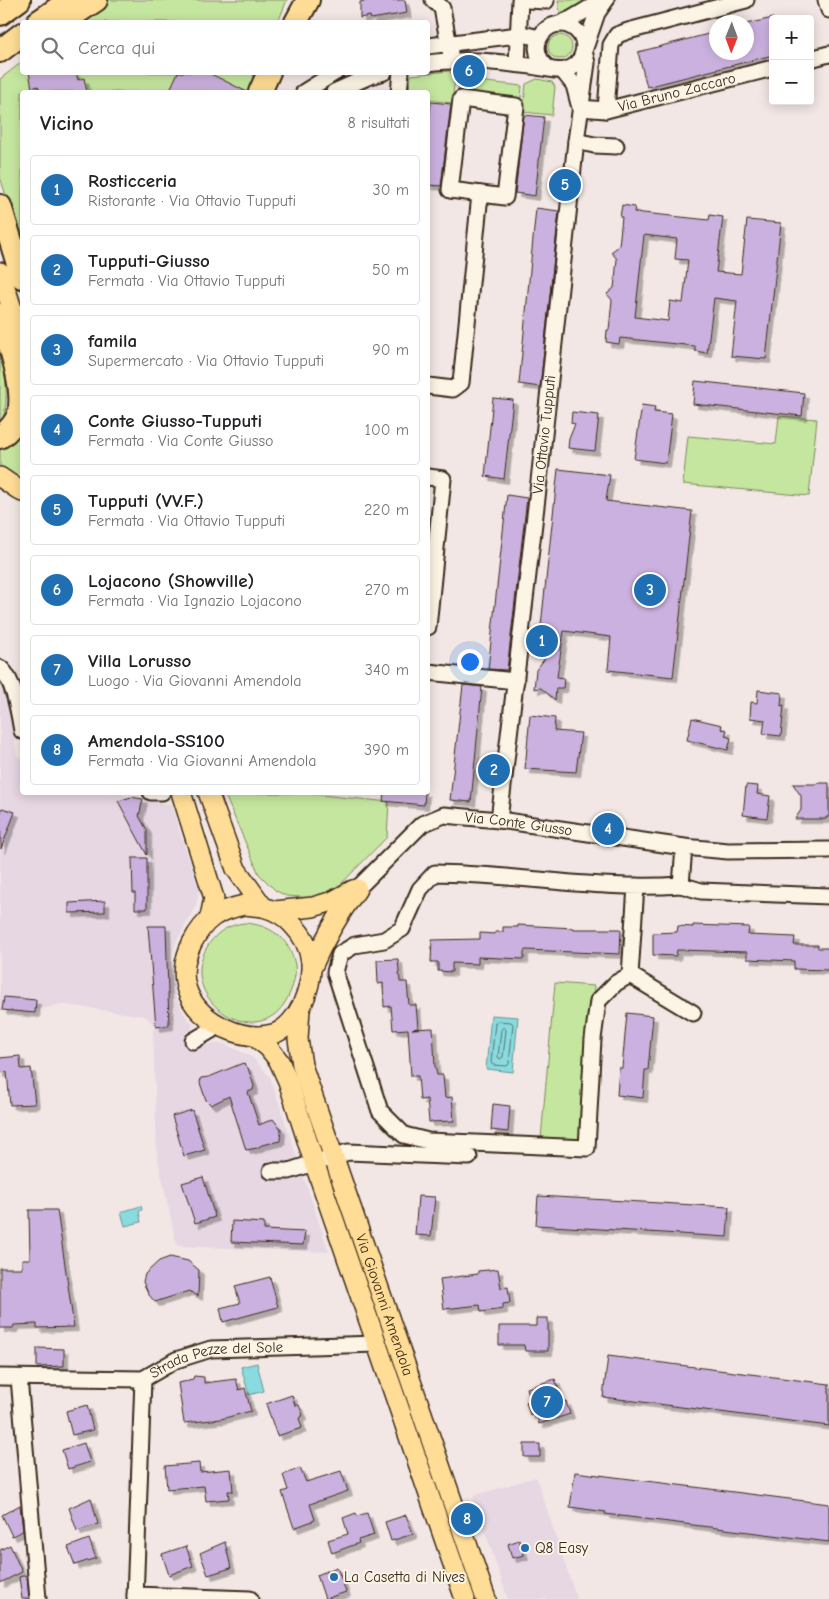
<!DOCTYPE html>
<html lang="it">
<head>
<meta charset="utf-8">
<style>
	:root { --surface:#fff; --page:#f2f2f2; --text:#202124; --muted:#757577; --line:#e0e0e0; --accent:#1f6fb2 }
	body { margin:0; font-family:"Comic Neue",sans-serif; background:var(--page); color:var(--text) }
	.controls { position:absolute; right:15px; top:15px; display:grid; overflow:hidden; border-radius:5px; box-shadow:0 2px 12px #0003 }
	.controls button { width:45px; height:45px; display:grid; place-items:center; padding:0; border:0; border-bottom:1px solid var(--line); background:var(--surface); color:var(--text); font:25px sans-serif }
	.compass { position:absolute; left:709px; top:15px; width:45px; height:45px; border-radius:50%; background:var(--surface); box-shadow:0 2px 12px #0003; rotate:181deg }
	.you { position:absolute; left:469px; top:661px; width:18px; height:18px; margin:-12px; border:4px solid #fff; border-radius:50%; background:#1a73e8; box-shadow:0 0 0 8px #1a73e833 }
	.badge { display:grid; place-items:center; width:32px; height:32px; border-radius:50%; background:var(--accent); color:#fff; font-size:16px; font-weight:700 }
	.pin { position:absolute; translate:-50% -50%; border:2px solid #fff; box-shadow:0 1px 5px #0006 }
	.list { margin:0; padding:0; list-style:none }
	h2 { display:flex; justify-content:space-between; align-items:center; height:65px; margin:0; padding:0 20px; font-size:21px }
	h2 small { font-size:16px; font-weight:400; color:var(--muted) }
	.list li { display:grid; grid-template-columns:32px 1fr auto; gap:15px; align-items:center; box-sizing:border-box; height:70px; margin:0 10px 10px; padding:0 10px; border:1px solid var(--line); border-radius:5px }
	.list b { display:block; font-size:19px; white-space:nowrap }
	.list p { margin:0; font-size:16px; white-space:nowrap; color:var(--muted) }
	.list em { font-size:16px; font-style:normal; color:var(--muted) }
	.icon { flex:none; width:28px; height:28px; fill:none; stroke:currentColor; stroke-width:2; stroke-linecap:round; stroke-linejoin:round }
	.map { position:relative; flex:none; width:829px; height:1599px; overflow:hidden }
	.search { position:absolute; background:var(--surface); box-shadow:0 2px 12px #0003; left:20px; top:20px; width:410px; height:55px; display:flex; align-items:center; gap:12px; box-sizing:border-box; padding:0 18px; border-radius:5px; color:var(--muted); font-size:19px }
	.panel { position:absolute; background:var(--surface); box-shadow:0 2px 12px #0003; left:20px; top:90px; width:410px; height:705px; border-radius:5px }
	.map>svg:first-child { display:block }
	.built { fill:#e6d7e2 }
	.green { fill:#c5e69f; stroke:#80885e }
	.water { fill:#89dbe0; stroke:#6a9492 }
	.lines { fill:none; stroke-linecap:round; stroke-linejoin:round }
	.shore { stroke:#5a716c; stroke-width:1 }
	.building { fill:#cbb1df; stroke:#3b2a1e; fill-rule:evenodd; filter:url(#shadow) }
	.minor-casing { stroke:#3b2a1e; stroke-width:19 }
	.major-casing { stroke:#3b2a1e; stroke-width:22 }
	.highway-casing { stroke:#3b2a1e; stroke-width:26 }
	.minor { stroke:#fcf5e5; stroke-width:15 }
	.major { stroke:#ffdd96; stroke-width:19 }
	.highway { stroke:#ffdd96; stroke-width:22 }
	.poi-dot { fill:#1f6fb2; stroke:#fcf5e5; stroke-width:2 }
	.labels { text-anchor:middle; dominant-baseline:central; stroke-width:4; stroke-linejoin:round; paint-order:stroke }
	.street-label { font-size:15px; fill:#3b2a1e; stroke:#fcf5e5 }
	.poi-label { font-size:15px; fill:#3b2a1e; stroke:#fcf5e5; text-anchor:start }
</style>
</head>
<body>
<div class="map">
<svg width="829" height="1599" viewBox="0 0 829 1599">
	<defs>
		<filter id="shadow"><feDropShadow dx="4.5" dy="4.5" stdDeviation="0" flood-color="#0004"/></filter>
	</defs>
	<rect width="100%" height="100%" fill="#f2e7e4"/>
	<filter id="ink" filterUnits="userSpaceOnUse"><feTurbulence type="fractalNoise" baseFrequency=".02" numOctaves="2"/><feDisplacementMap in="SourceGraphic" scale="10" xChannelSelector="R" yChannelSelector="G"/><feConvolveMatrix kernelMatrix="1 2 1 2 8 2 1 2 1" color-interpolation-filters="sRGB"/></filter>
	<g filter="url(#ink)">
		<!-- built -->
		<path class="built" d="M0 674 4 677 17 756 22 758V792L118 793 128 797 171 805 199 890 196 906 176 942 170 965 176 998 186 1017 193 1024 190 1036 193 1047 222 1043 252 1057 270 1077 329 1252 177 1246 157 1155 153 1029 159 1027H156L145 1016 60 1004 27 1014 0 1010Z
			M536 1477 577 1599H508L473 1496Z"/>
		<!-- green -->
		<path class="green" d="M108 0H287L278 22H75Z
			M558 0H587L575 8 560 13Z
			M548 47a12 12 0 1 1 24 0a12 12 0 1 1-24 0Z
			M22 62V72L257 73 247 92H22V245L0 177V79Z
			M449 71 455 77 452 103 428 100V104V92H409L411 75Z
			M459 79 522 86 521 98 458 91Z
			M537 79 552 82 555 87 552 115 523 112 526 84Z
			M0 351C6 368 10 409 0 425Z
			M779 416 817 419 809 496 683 484 688 436 776 444Z
			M22 427V481L0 468V447Z
			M224 793H312V794L389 802 387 837 337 888 314 898 286 896 275 890 259 874Z
			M244 923C269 924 290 938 295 965 297 977 291 993 284 1004 254 1051 173 997 209 944 218 931 229 925 244 923Z
			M555 983 594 986 580 1141 541 1138Z"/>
		<!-- water -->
		<path class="water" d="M491 1015 518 1017 513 1072 486 1069Z
			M141 1206 142 1210 139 1211 141 1222 125 1226 121 1212Z
			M257 1363 264 1391 249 1395 241 1367Z"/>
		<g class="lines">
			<!-- shore -->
			<path class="shore" d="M498 1021 511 1022 513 1024 509 1064 507 1066 493 1065 491 1063 495 1023Z
				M504 1027 506 1030 503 1057 500 1059 498 1057 501 1030Z"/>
		</g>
		<!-- building -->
		<path class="building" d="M370 0H405L407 13 371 19 370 16 360 18V2Z
			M773 18V55L647 87 638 52 716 32V52H746V24Z
			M29 72H76L78 80 84 78 87 92H40L38 86 32 88Z
			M178 72H207L247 92H169Z
			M431 102 451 104 441 186 428 185V135Z
			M524 115 544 117 535 196 515 193Z
			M622 205 635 207 634 212 709 220 710 215 723 217 716 272 741 274 747 220 781 223 766 359 731 356 737 301 714 298 707 353 695 351V346L620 338 619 344 606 342 607 330H609L612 300 607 294 614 288 617 259 611 252 619 246 622 217H620ZM644 235 677 239 675 259 688 260 683 303 670 301 668 321 635 317Z
			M536 208 559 211 540 387 519 384Z
			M695 381 804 393 802 416 693 404Z
			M493 398 513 400 504 479 485 476Z
			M642 405 655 407 654 412 672 414 666 463 634 459Z
			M572 412 599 415 595 451 568 448 569 439 575 424 571 423Z
			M558 469 610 475 606 501 692 511 673 677 608 670 611 637 564 631 557 677 564 678 563 688H556L555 700 541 688 534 689 536 670 546 657 538 653Z
			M507 495 527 498 507 670 488 669Z
			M463 685 482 687 471 802 450 800Z
			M758 690 782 693 781 706 784 705 781 736 763 734 765 720 750 718 751 702 757 703Z
			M530 715 555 718 554 731 581 733 576 772 525 769Z
			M692 718 722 725 721 729 727 730 725 736 731 738 728 750 687 740Z
			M819 783H829V817H826V819H795L801 810V796L793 784H817Z
			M746 785 758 786 757 794 770 796 767 818 743 815Z
			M384 792H425L424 805 383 801Z
			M131 797 143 799 139 816 147 830V855L118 801Z
			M2 808 15 812 1 849 0 815Z
			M132 858H147V909H135V893H133Z
			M105 901V912L69 913V903Z
			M518 925 574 928V929H621L620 954 526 950 524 951V959L478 957V964L452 963V972L438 971V962H431L432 940 480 939V933L495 934V932H503V927H518Z
			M693 925 749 927 748 935 795 937 794 945H818V948H829V970L794 969V961L747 959V952L677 950 676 956 653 955V933L677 932 678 926 693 927Z
			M148 926H166L169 1025 156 1027Z
			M398 959 400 982H407L409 1005H416L418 1028 412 1029 433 1028 435 1066 437 1075H443L445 1098 452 1097 454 1121 429 1122 427 1099 420 1100 418 1076H411L408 1029 393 1030 391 1006 384 1007 383 983 378 984 377 960Z
			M4 997 36 1000 35 1013 2 1010Z
			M627 1013 653 1016 648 1070H645L643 1098 617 1095 619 1068H622Z
			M20 1056 21 1069 31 1068 35 1104 10 1105 7 1072 0 1073V1058Z
			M243 1063 248 1068 254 1086 253 1090 248 1092 259 1125 273 1119 281 1129 280 1141 262 1145 257 1148 246 1150 229 1096 211 1105 206 1100 200 1083 201 1078 209 1077Z
			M493 1104 510 1106 508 1132 491 1130Z
			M192 1110 205 1150 184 1156 172 1116Z
			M203 1177 215 1217 195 1223 182 1183Z
			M418 1196 435 1197 431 1236 415 1235Z
			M538 1196 729 1207 727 1237 536 1225Z
			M29 1210H57L74 1327 37 1328V1324L14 1325 13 1328H0V1268H22V1259H30Z
			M232 1221 264 1223V1230L305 1232 303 1245 231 1242Z
			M170 1257 188 1261 199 1270 198 1296 189 1291 155 1302 149 1295 143 1282 145 1274 159 1261Z
			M498 1269 501 1288 508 1287 510 1303 503 1304V1309L481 1312 480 1305 444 1309 440 1279 478 1274V1271Z
			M270 1277 278 1307 223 1322 220 1308 240 1303 235 1286Z
			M536 1318H548V1351H525L524 1345H499V1326H536Z
			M37 1348 64 1349V1366L37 1367Z
			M608 1356 829 1384V1426L603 1397Z
			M194 1376 204 1377V1383L236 1379 239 1390 245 1388 251 1411 221 1419 184 1423 178 1383 188 1381V1380L193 1379Z
			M555 1379 563 1403 566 1401 570 1414 539 1424 536 1413 530 1415 526 1402 531 1401 527 1388Z
			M292 1395 295 1405H299L303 1415 299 1418 302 1428 277 1436 266 1404Z
			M87 1405 93 1430 72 1435 66 1411Z
			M84 1443 90 1462 68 1469 62 1450Z
			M524 1444H540V1457H524Z
			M199 1463 200 1472 231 1469 233 1491H228L229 1499 206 1501 204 1486 167 1489 165 1466Z
			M300 1468 306 1482 341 1471 348 1491 310 1504 315 1520 294 1528 282 1492 288 1490 283 1475Z
			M575 1472 829 1504V1542L605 1514 606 1512 570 1507Z
			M91 1498 98 1524 77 1531 69 1508Z
			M20 1505 23 1531 12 1536 2 1515Z
			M356 1513 357 1516 367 1513 374 1535 358 1540 359 1543 332 1553 328 1540 348 1534 343 1518Z
			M406 1515 413 1534 391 1541 385 1522Z
			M89 1539 96 1558 75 1565 68 1547Z
			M519 1540 524 1555 512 1558 508 1544Z
			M225 1542 231 1568 208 1575 200 1553Z
			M10 1545 22 1572 0 1583V1550Z
			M186 1546 193 1566 169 1575 162 1554Z
			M337 1567 346 1592 325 1599 317 1575Z
			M27 1575 29 1599H22L19 1577Z"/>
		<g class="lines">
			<defs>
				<g id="minor">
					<path d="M433 0 442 8 450 51"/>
					<path d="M528 0 546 1 545 0"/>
					<path d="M826 0 829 10"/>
					<path d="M559 24 571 19 603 0"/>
					<path d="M428 46 518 35H527L539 38"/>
					<path d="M810 59 829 54"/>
					<path d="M428 63C462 58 496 62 531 66 541 67 556 72 565 70 582 67 590 45 578 32 555 8 519 44 548 68"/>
					<path d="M517 64 520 0"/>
					<path d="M563 71 574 85 579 104"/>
					<path d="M304 92 336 72"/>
					<path d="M334 92 370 76 384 72"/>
					<path d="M399 92 401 72"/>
					<path d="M461 99 516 106 505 197 450 190Z"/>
					<path id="s1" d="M580 108 606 110 773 68"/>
					<path d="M606 110 611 45 617 35 628 31 746 0"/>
					<path d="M576 141 594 145 616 146"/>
					<path d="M428 386 453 389 461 383 480 194"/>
					<path d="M428 477 443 479 428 627"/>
					<path d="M0 668C14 679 19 713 22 731"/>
					<path d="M428 672 516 681"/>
					<path d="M151 792H162"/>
					<path id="s2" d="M499 820 539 481 576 141 587 63 584 51 597 13 606 0"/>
					<path d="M681 885 701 891 829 896"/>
					<path d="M636 886 630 975 616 983 598 1001 593 1039 587 1148 428 1141 404 1135 380 1111 335 972 340 954 355 945 384 940 402 929 420 889 435 873C517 874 599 891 681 885L684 847"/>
					<path id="s3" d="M357 889 422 824 444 815 499 820 684 847 728 851 829 850"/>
					<path d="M630 975 693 1013"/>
					<path d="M193 1041 220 1025"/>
					<path d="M271 1171H289L348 1152 469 1157"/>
					<path id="s4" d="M0 1377 143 1379 176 1360 211 1349 377 1344"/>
					<path d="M19 1378 38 1599"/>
					<path d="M135 1595 250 1599"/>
					<path d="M135 1599 143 1379"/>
				</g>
				<g id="major">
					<path d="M0 272 22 339"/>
					<path d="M0 477 22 492"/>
					<path d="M181 792 214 898 210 917"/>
					<path d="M208 792 236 869 263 907"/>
					<path d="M244 905C250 906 257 906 263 907 274 910 285 916 292 924 316 948 315 975 302 1005 297 1016 286 1030 273 1034 243 1042 202 1023 189 995 181 978 184 959 192 943 205 918 217 911 244 905Z"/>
					<path d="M275 911 313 907 333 901 353 890"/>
					<path d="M312 967C324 939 339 914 357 889"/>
					<path id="s5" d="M300 1009 298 1039 302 1065 486 1599"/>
					<path d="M254 1036 268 1047 279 1061 288 1081 314 1162 465 1599"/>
				</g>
				<path id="highway" d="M0 14 19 0
					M38 22 70 0
					M63 22 96 0
					M296 22 308 0
					M0 51 22 34
					M260 92 269 72
					M0 206 22 277
					M0 315C8 340 27 391 18 416 14 425 7 432 0 437"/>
			</defs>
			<!-- minor casing -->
			<use href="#minor" class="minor-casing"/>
			<!-- major casing -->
			<use href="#major" class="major-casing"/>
			<!-- highway casing -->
			<use href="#highway" class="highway-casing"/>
			<!-- minor -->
			<use href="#minor" class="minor"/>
			<!-- major -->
			<use href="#major" class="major"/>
			<!-- highway -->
			<use href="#highway" class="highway"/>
		</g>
	</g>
	<!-- markers -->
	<g class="poi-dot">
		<circle cx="525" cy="1548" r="5"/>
		<circle cx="334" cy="1577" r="5"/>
	</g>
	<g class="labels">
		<!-- street labels -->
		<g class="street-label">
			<text stroke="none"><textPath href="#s1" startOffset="99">Via Bruno Zaccaro</textPath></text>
			<text stroke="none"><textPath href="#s2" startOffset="388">Via Ottavio Tupputi</textPath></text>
			<text stroke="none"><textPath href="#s3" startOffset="191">Via Conte Giusso</textPath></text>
			<text stroke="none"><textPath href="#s5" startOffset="310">Via Giovanni Amendola</textPath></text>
			<text stroke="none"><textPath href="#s4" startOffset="221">Strada Pezze del Sole</textPath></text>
		</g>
		<!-- poi labels -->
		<g class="poi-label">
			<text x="535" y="1548">Q8 Easy</text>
			<text x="344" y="1577">La Casetta di Nives</text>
		</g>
	</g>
</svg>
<div class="controls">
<button>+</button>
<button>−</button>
</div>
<svg class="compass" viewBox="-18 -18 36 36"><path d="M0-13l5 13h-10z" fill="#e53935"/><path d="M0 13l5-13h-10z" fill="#757577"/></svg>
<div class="you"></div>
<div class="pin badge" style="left:542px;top:641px">1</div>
<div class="pin badge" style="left:494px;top:770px">2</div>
<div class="pin badge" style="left:650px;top:590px">3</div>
<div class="pin badge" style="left:608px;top:829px">4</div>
<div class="pin badge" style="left:565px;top:185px">5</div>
<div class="pin badge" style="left:469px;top:71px">6</div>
<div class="pin badge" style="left:547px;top:1402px">7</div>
<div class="pin badge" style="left:467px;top:1519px">8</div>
<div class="search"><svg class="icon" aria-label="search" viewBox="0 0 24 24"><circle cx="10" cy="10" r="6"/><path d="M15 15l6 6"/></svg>Cerca qui</div>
<section class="panel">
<h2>Vicino<small>8 risultati</small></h2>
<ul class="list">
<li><span class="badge">1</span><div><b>Rosticceria</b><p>Ristorante · Via Ottavio Tupputi</p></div><em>30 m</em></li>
<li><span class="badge">2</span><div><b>Tupputi-Giusso</b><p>Fermata · Via Ottavio Tupputi</p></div><em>50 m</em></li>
<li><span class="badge">3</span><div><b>famila</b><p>Supermercato · Via Ottavio Tupputi</p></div><em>90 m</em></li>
<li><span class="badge">4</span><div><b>Conte Giusso-Tupputi</b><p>Fermata · Via Conte Giusso</p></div><em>100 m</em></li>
<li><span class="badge">5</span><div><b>Tupputi (VV.F.)</b><p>Fermata · Via Ottavio Tupputi</p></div><em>220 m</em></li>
<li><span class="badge">6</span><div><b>Lojacono (Showville)</b><p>Fermata · Via Ignazio Lojacono</p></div><em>270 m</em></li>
<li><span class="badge">7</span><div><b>Villa Lorusso</b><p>Luogo · Via Giovanni Amendola</p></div><em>340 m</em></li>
<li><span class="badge">8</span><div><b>Amendola-SS100</b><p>Fermata · Via Giovanni Amendola</p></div><em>390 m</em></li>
</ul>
</section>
</div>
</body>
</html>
